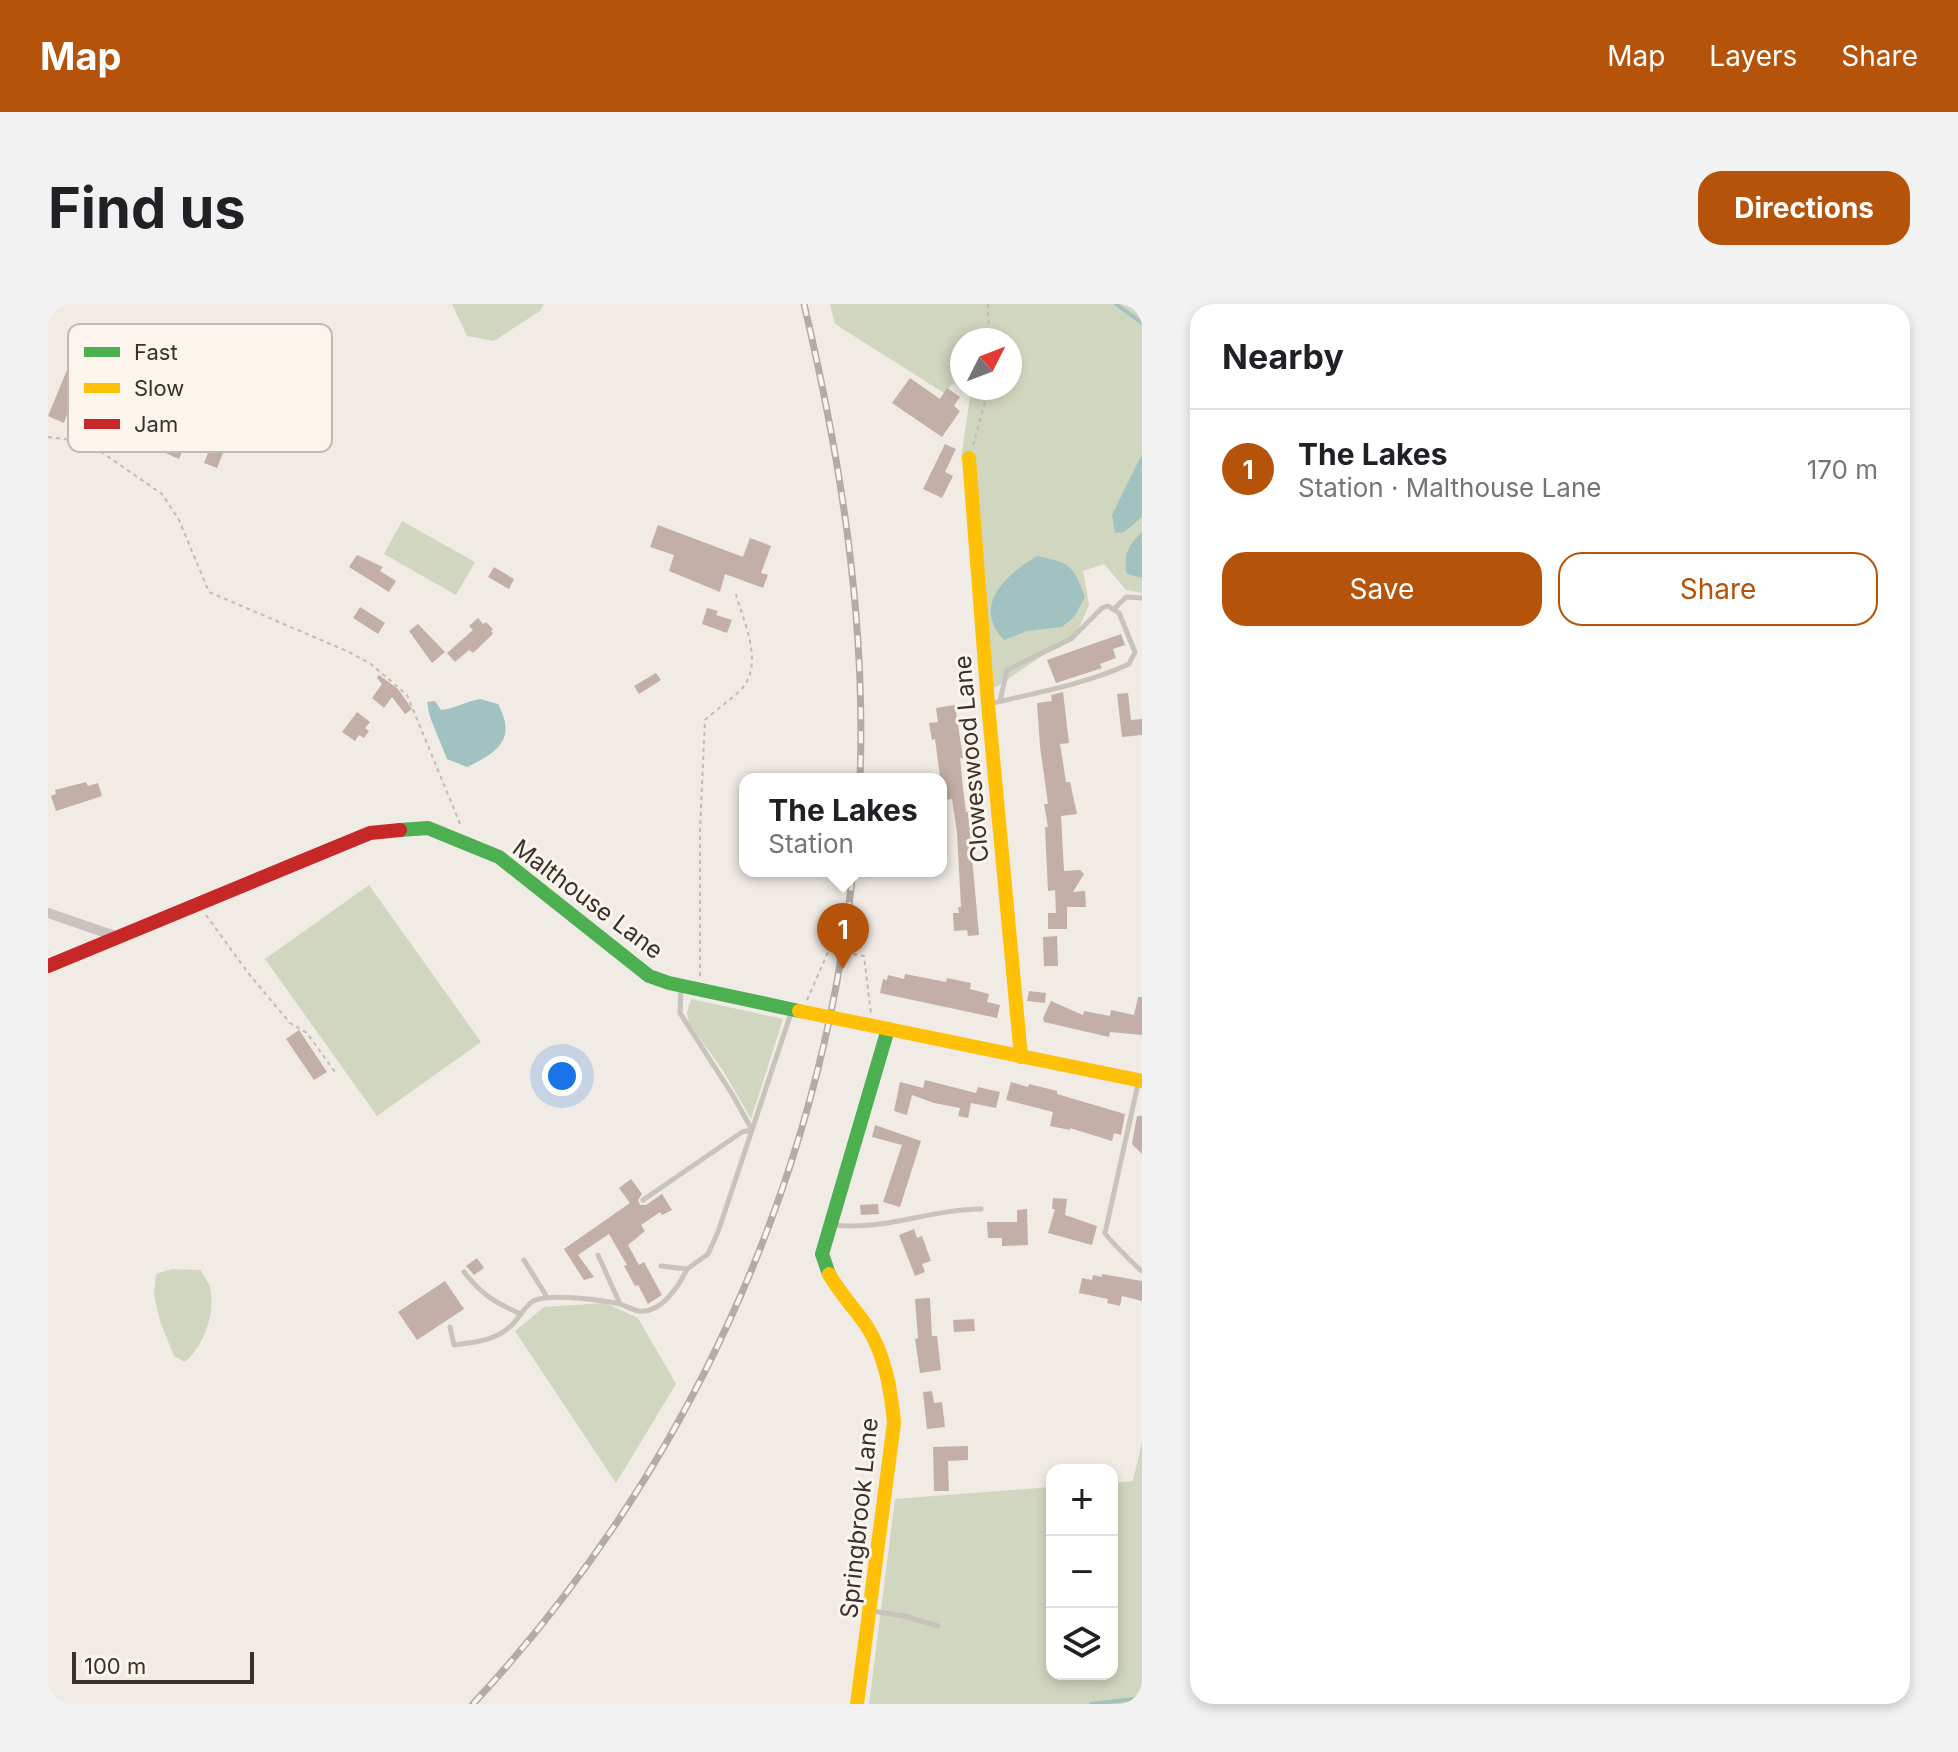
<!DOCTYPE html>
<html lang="en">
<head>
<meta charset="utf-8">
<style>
	:root { --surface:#fff; --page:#f2f2f2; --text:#202124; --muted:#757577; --line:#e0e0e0; --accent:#b45309 }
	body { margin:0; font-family:Inter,sans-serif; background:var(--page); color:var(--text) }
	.controls { position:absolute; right:24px; bottom:24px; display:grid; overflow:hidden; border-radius:16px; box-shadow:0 4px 12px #0003 }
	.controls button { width:72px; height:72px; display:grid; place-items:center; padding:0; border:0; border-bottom:2px solid var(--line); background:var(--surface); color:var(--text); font:40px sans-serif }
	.compass { position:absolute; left:902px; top:24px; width:72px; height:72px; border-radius:50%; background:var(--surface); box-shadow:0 4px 12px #0003; rotate:48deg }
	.scale { position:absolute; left:24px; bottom:20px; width:182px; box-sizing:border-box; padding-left:8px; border:4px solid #3b302b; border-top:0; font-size:22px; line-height:28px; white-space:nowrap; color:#3b302b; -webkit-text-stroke:6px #fbf5ee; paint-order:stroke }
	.you { position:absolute; left:514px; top:772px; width:28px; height:28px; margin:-20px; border:6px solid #fff; border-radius:50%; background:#1a73e8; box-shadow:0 0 0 12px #1a73e833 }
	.badge { display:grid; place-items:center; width:52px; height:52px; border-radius:50%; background:var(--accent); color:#fff; font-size:26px; font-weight:700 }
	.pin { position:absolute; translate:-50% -66px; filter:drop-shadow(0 2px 4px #0008) }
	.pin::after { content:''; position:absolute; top:42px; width:28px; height:24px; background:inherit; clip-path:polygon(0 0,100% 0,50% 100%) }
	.popup { position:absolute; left:691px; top:469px; width:208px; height:104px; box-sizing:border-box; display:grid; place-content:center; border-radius:16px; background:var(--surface); filter:drop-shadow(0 2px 6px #0005); font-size:26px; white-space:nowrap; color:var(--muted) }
	.popup b { font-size:30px; color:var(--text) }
	.popup::after { content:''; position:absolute; left:50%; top:100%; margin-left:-16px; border:16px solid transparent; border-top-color:var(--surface) }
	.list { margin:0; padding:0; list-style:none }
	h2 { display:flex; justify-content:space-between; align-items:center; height:104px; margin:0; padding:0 32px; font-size:34px }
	h2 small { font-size:26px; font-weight:400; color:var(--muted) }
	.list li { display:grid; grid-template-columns:52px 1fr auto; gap:24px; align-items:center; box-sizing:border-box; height:120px; padding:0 32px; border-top:2px solid var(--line) }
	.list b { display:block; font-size:30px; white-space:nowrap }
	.list p { margin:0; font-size:26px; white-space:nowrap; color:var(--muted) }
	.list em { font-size:26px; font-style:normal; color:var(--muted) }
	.actions { display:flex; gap:16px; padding:24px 32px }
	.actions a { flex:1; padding:18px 0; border:2px solid var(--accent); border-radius:24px; text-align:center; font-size:28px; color:var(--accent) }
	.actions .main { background:var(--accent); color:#fff }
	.icon { flex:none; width:44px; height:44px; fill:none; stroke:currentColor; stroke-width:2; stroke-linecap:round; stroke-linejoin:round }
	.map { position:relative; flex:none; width:1094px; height:1400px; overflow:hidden; border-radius:24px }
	header { display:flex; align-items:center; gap:48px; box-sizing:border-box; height:112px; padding:0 40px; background:var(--accent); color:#fff }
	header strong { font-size:38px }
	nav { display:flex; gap:44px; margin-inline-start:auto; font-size:28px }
	.intro { display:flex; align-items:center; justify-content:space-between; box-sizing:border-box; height:192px; padding:0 48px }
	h1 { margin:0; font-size:56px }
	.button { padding:20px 36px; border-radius:24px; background:var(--accent); color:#fff; font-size:28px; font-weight:700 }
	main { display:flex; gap:48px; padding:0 48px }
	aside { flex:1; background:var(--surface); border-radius:24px; box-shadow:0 4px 12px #0003 }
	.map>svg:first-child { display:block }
	.green { fill:#d1d6bf; fill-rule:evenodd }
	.water { fill:#a1c2c1 }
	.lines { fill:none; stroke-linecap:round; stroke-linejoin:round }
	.stream { stroke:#a1c2c1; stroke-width:4 }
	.building { fill:#c3afa7 }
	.path { stroke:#c2bbb6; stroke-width:2; stroke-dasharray:4 4; stroke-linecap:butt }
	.lane { stroke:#c9c3be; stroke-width:5 }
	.street { stroke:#c9c3be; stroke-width:10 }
	.fast { stroke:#4caf50; stroke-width:14 }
	.slow { stroke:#ffc107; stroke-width:14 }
	.jam { stroke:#c62828; stroke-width:14 }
	.rail-casing { stroke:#b1aca8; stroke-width:7 }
	.rail { stroke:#fbf5ee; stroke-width:4; stroke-dasharray:12; stroke-linecap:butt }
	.slow-bridge { stroke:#ffc107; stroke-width:14 }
	.labels { text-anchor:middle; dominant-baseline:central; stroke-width:6; stroke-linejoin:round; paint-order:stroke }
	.street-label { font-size:24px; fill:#3b302b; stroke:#fbf5ee }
	.key { fill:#fbf5ee; stroke:#c1bab4; stroke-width:2 }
	.key-label { font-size:22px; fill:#3b302b }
</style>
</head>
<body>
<header>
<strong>Map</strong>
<nav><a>Map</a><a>Layers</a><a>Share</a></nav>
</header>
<div class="intro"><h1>Find us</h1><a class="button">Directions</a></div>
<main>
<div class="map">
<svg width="1094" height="1400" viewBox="0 0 1094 1400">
	<rect width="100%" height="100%" fill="#f0ebe5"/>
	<!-- green -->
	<path class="green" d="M404 0H496L492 7 446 37 419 32Z
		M782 0H1094V289L1078 286 1056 260 1035 267 1041 301 1029 328 944 386 927 157 913 156 922 92 906 79 896 89 787 20ZM914 36H962V84H914Z
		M354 217 427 258 408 291 336 250Z
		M321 581 433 738 329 812 217 655Z
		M643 695 735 715 703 815 676 768 641 719 639 709Z
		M124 965 153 966C156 973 163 981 163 989 166 1013 155 1043 137 1058L126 1052 112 1017 106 991 108 970Z
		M557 999 590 1014 628 1080 568 1179 467 1027 496 1003Z
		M1094 1138V1400H821L847 1195 1004 1183V1370H1064V1179L1085 1177Z"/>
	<!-- water -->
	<path class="water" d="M1094 150V213L1076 228 1067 229 1064 211Z
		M1094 228V274L1079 270C1075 251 1080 241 1094 228Z
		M989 252C1023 259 1025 261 1037 293L1026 313 1014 323 979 327 956 336C923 301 959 270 989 252Z
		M432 395 450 400C469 435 450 448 419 463L399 455 382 413 379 398 387 397 393 406C402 406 420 397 432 395Z"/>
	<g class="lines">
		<!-- stream -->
		<path class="stream" d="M1068 0 1094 19
			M1043 1400 1094 1394"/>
	</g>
	<!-- building -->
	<path class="building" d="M33 32 80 52 52 120 20 107 16 119 0 112Z
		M156 47 174 55 131 155 106 144 117 117 125 120Z
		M862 74 892 95 899 84 912 93 906 102 912 107 894 133 844 99Z
		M168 129 181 134 169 164 156 159Z
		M897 140 908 145 897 168 905 172 894 194 875 185Z
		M610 221 695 253 702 234 723 242 713 269 720 271 715 284 677 270 672 288 621 267 626 251 602 243Z
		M309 251 335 263 332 267 348 277 341 288 301 263Z
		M446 263 466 275 461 285 440 273Z
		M312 303 337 319 330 330 305 314Z
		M659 304 670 307 668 311 684 316 679 329 654 320Z
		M430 314 435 320 438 318 445 325 443 327 445 330 425 349 421 346 407 358 399 349 425 326 421 322Z
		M370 320 397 348 384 359 361 327Z
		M1073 330 1077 341 1065 345 1068 354 1052 360 1054 364 1008 379 999 356Z
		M608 369 613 376 591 390 586 382Z
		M331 371 350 385 364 405 357 410 344 393 336 404 324 394 334 380 329 374Z
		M1015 388 1021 439 1012 440 1018 478H1022L1029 510 1013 512 1016 567 1032 566 1036 570 1025 588 1037 587 1038 603H1019V625H1000V609H1008L1007 586 1000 587 997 523H1000L996 500H1000L992 442 989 399 1004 397 1003 391Z
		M1080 389 1083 416 1094 415V431L1074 433 1069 390Z
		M907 401 915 454H912L915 484 918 508H920L931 631 920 632 919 626 906 627 905 609H911L910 603H913L909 528 904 495 895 496 887 435 884 436 881 419 890 418 888 404Z
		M309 408 322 418 317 424 321 427 316 434 311 431 307 437 294 428Z
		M38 478 40 482 50 479 54 492 8 507 3 492 8 490 7 486Z
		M1009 632 1010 662H996L995 633Z
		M857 670 898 678 899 674 923 679 922 685 941 690 939 698 952 701 949 714 832 689 835 675 839 676 840 671 856 675Z
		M981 687 998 689 997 699 979 697Z
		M1090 693H1094V731L1062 728 1061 733 996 718 995 714 1003 697 1035 711 1036 707 1062 712 1063 706 1086 711Z
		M251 726 279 768 266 776 238 735Z
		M877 776 928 789 930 783 952 788 948 804 923 799 920 814 910 812 912 804 886 799 864 791 859 811 846 807 852 778 875 784Z
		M963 778 980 783 981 780 1009 787V790L1077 810 1073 831 1066 829 1064 837 1022 824V826L1002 822 1005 808 958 796Z
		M1089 812H1094V850L1084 840Z
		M827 821 873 837 852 903 835 898 854 841 824 833Z
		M583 875 594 890 590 896 592 901H598L614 890 624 906 614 911 612 908 593 921 597 927 580 941 591 961 596 958 614 991 600 1000 590 981 587 982 576 962 579 961 561 930 530 951 546 973 536 976 516 945 582 899 571 884Z
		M1005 894 1019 895 1017 911 1049 922 1044 941 1000 929 1007 905H1004Z
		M830 900 831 910 813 911 812 901Z
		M979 905 980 941 954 942V934H940L939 918H969V906Z
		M866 925 869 934 874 932 883 957 874 960 877 968 867 972 851 931Z
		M429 954 436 964 426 971 418 962Z
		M1054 970 1094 977V997L1074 992 1072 1002 1059 999 1060 995 1031 989 1034 974 1044 976 1045 971 1054 973Z
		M397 977 416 1005 369 1036 350 1008Z
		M882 994 884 1032H889L893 1066 872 1069 867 1035 870 1034 867 995Z
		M926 1015 927 1027 906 1028 905 1016Z
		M884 1087 886 1099 894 1098 897 1123 879 1125 875 1088Z
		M920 1142V1156L900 1157 901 1187H886L885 1143Z"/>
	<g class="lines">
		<!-- path -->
		<path class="path" d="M940 0 941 36
			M1080 0 1094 9
			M0 133 39 138 114 190 131 216 161 288 301 348 323 360 359 391 413 522
			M925 141 941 84
			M158 611 201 670 242 719 259 729 287 768
			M805 650 816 652 823 710
			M652 672V525L657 416C669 405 686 394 696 382 715 356 695 317 688 290
			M759 696 792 621"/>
		<!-- lane -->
		<path class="lane" d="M1067 304 1078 293 1094 294
			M941 400C987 389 1038 380 1081 360L1087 348 1071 309 1060 302 1054 304 1023 335 959 366 952 397
			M1090 780 1057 929C1059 933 1089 964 1094 967
			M595 896 694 828 704 826 684 790 632 709 633 683
			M786 921C836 927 884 905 933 905
			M550 951 572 1000C578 1002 585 1006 591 1007 613 1010 631 982 639 965
			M476 956 499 993
			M613 962 639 965 660 950 670 928 744 706
			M416 968C434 991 446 998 473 1010
			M402 1023 406 1041C429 1038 447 1037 464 1021 471 1014 477 1002 485 997 502 989 554 996 572 1000
			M824 1307 856 1312 890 1322"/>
		<!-- street -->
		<path class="street" d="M0 609 70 633"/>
		<!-- fast -->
		<path class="fast" d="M352 526 380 524 451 553 601 672 621 679 751 707
			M781 970 774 950 840 725"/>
		<!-- slow -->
		<path class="slow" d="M921 154 940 400 973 753
			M816 720 1094 777
			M781 970C791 988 806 1004 818 1021 837 1050 843 1086 846 1119L809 1400"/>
		<!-- jam -->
		<path class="jam" d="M0 662 322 529 352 526"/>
		<defs>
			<path id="rail" d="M756 0C793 157 818 314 812 475
				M425 1400C638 1171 772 878 805 567"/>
		</defs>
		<!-- rail casing -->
		<use href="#rail" class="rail-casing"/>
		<!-- rail -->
		<use href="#rail" class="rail"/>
		<!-- slow-bridge -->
		<path class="slow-bridge" d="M751 707 816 720"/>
	</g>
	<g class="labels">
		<!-- street labels -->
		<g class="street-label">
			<text transform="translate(923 455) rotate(-95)">Cloweswood Lane</text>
			<text transform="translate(540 595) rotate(37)">Malthouse Lane</text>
			<text transform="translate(811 1214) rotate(-84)">Springbrook Lane</text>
		</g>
	</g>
	<!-- legend -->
	<rect x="20" y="20" width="264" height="128" rx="12" class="key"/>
	<rect x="36" y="43" width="36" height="10" fill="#4caf50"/>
	<rect x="36" y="79" width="36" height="10" fill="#ffc107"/>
	<rect x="36" y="115" width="36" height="10" fill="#c62828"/>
	<g class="key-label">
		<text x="86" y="56">Fast</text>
		<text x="86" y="92">Slow</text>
		<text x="86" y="128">Jam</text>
	</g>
</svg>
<div class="controls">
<button>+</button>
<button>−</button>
<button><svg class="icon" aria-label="layers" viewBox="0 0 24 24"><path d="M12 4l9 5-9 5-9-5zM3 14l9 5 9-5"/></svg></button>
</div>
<svg class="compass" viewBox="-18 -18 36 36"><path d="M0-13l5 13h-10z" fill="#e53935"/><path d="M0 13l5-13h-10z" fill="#757577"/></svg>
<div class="scale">100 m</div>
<div class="you"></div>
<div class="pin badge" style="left:795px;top:665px">1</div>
<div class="popup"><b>The Lakes</b>Station</div>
</div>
<aside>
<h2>Nearby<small></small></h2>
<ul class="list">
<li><span class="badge">1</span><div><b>The Lakes</b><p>Station · Malthouse Lane</p></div><em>170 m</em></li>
</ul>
<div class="actions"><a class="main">Save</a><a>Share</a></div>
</aside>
</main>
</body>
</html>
